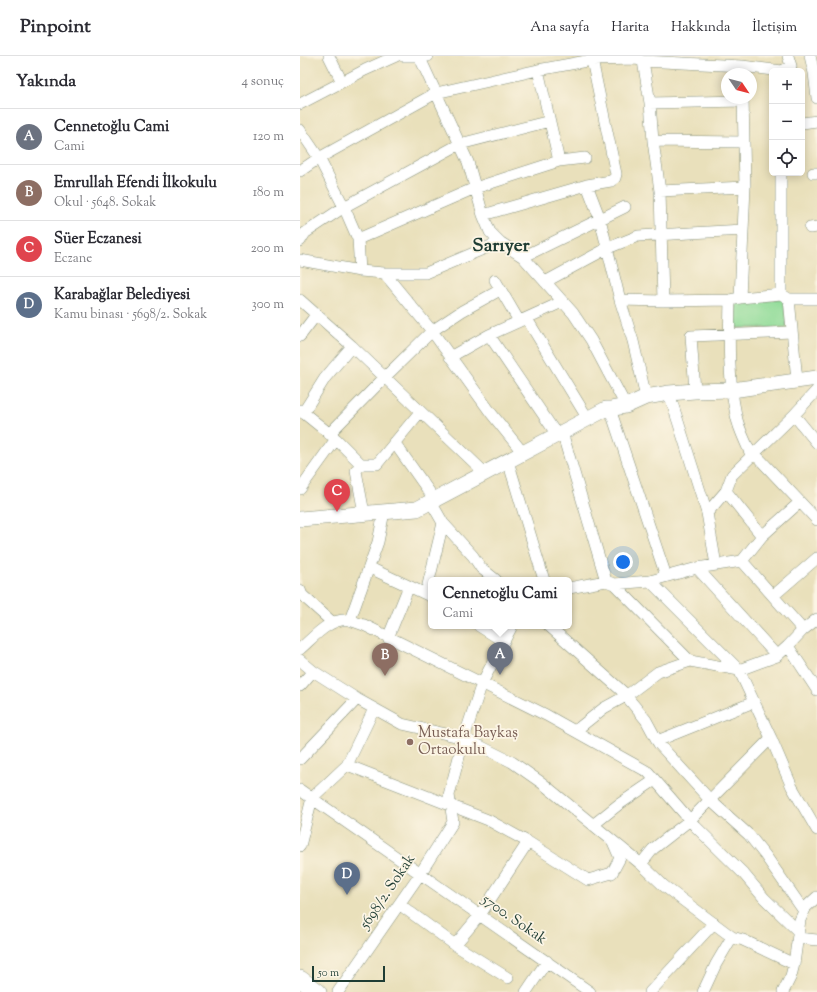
<!DOCTYPE html>
<html lang="tr">
<head>
<meta charset="utf-8">
<style>
	:root { --surface:#fff; --page:#f2f2f3; --text:#2b2b33; --muted:#7c7c81; --line:#e1e1e2; --accent:#ea580c }
	body { margin:0; font-family:"Sorts Mill Goudy",serif; background:var(--page); color:var(--text) }
	.controls { position:absolute; right:12px; top:12px; display:grid; overflow:hidden; border-radius:6px; box-shadow:0 2px 10px #0003 }
	.controls button { width:36px; height:36px; display:grid; place-items:center; padding:0; border:0; border-bottom:1px solid var(--line); background:var(--surface); color:var(--text); font:20px sans-serif }
	.compass { position:absolute; left:421px; top:12px; width:36px; height:36px; border-radius:50%; background:var(--surface); box-shadow:0 2px 10px #0003; rotate:125deg }
	.scale { position:absolute; left:12px; bottom:10px; width:73px; box-sizing:border-box; padding-left:4px; border:2px solid #1f3d34; border-top:0; font-size:11px; line-height:14px; white-space:nowrap; color:#1f3d34; -webkit-text-stroke:3px #fcf5e5; paint-order:stroke }
	.you { position:absolute; left:323px; top:506px; width:14px; height:14px; margin:-10px; border:3px solid #fff; border-radius:50%; background:#1a73e8; box-shadow:0 0 0 6px #1a73e833 }
	.badge { display:grid; place-items:center; width:26px; height:26px; border-radius:50%; background:var(--accent); color:#fff; font-size:13px; font-weight:700 }
	.pin { position:absolute; translate:-50% -33px; filter:drop-shadow(0 1px 2px #0008) }
	.pin::after { content:''; position:absolute; top:21px; width:14px; height:12px; background:inherit; clip-path:polygon(0 0,100% 0,50% 100%) }
	.popup { position:absolute; left:128px; top:521px; width:144px; height:52px; box-sizing:border-box; display:grid; place-content:center; border-radius:6px; background:var(--surface); filter:drop-shadow(0 1px 3px #0005); font-size:13px; white-space:nowrap; color:var(--muted) }
	.popup b { font-size:15px; color:var(--text) }
	.popup::after { content:''; position:absolute; left:50%; top:100%; margin-left:-8px; border:8px solid transparent; border-top-color:var(--surface) }
	.list { margin:0; padding:0; list-style:none }
	h2 { display:flex; justify-content:space-between; align-items:center; height:52px; margin:0; padding:0 16px; font-size:17px }
	h2 small { font-size:13px; font-weight:400; color:var(--muted) }
	.list li { display:grid; grid-template-columns:26px 1fr auto; gap:12px; align-items:center; box-sizing:border-box; height:56px; padding:0 16px; border-top:1px solid var(--line) }
	.list b { display:block; font-size:15px; white-space:nowrap }
	.list p { margin:0; font-size:13px; white-space:nowrap; color:var(--muted) }
	.list em { font-size:13px; font-style:normal; color:var(--muted) }
	.icon { flex:none; width:22px; height:22px; fill:none; stroke:currentColor; stroke-width:2; stroke-linecap:round; stroke-linejoin:round }
	.map { position:relative; flex:none; width:517px; height:936px; overflow:hidden }
	header { display:flex; align-items:center; gap:24px; box-sizing:border-box; height:56px; padding:0 20px; background:var(--surface); border-bottom:1px solid var(--line) }
	header strong { font-size:19px }
	nav { display:flex; gap:22px; margin-inline-start:auto; font-size:14px }
	main { display:flex }
	aside { flex:1; background:var(--surface) }
	.map>svg:first-child { display:block }
	.green { fill:#91dc99; stroke:#588c66 }
	.lines { fill:none; stroke-linecap:round; stroke-linejoin:round }
	.minor-casing { stroke:#848e78; stroke-width:12 }
	.secondary-casing { stroke:#848e78; stroke-width:16 }
	.primary-casing { stroke:#848e78; stroke-width:18 }
	.minor { stroke:#fff; stroke-width:11 }
	.secondary { stroke:#fff; stroke-width:15 }
	.primary { stroke:#fff; stroke-width:17 }
	.education-dot { fill:#8d6e63; stroke:#fcf5e5; stroke-width:1.5 }
	.labels { text-anchor:middle; dominant-baseline:central; stroke-width:3.5; stroke-linejoin:round; paint-order:stroke }
	.education-label { font-size:15px; fill:#785e54; stroke:#fcf5e5; text-anchor:start }
	.street-label { font-size:15px; fill:#1f3d34; stroke:#fcf5e5 }
	.district-label { font-size:19px; font-weight:bold; fill:#1f3d34; stroke:#fcf5e5 }
</style>
</head>
<body>
<header>
<strong>Pinpoint</strong>
<nav><a>Ana sayfa</a><a>Harita</a><a>Hakkında</a><a>İletişim</a></nav>
</header>
<main>
<aside>
<h2>Yakında<small>4 sonuç</small></h2>
<ul class="list">
<li><span class="badge" style="background:#6b7280">A</span><div><b>Cennetoğlu Cami</b><p>Cami</p></div><em>120 m</em></li>
<li><span class="badge" style="background:#8d6e63">B</span><div><b>Emrullah Efendi İlkokulu</b><p>Okul · 5648. Sokak</p></div><em>180 m</em></li>
<li><span class="badge" style="background:#e0444e">C</span><div><b>Süer Eczanesi</b><p>Eczane</p></div><em>200 m</em></li>
<li><span class="badge" style="background:#5c6f8a">D</span><div><b>Karabağlar Belediyesi</b><p>Kamu binası · 5698/2. Sokak</p></div><em>300 m</em></li>
</ul>
</aside>
<div class="map">
<svg width="517" height="936" viewBox="0 0 517 936">
	<rect width="100%" height="100%" fill="#fcf5e5"/>
	<filter id="ink" filterUnits="userSpaceOnUse"><feTurbulence type="fractalNoise" baseFrequency=".025" numOctaves="2"/><feDisplacementMap in="SourceGraphic" scale="8" xChannelSelector="R" yChannelSelector="G"/><feConvolveMatrix kernelMatrix="1 2 1 2 8 2 1 2 1" color-interpolation-filters="sRGB"/></filter>
	<filter id="wash" filterUnits="userSpaceOnUse"><feTurbulence type="fractalNoise" baseFrequency=".012" numOctaves="4" result="noise"/><feDisplacementMap in="SourceGraphic" scale="16" xChannelSelector="R" yChannelSelector="G"/><feGaussianBlur stdDeviation="0.9" result="paint"/><feColorMatrix in="noise" values="0 0 0 0 0 0 0 0 0 0 0 0 0 0 0 0 0 1.4 0 .05"/><feComposite in="paint" operator="in"/></filter>
	<g filter="url(#wash)">
		<rect width="100%" height="100%" fill="#e9e0bb"/>
		<!-- green -->
		<path class="green" d="M484 243 487 272H435V246Z"/>
	</g>
	<g filter="url(#ink)">
		<g class="lines">
			<defs>
				<path id="minor" d="M29 0 42 26
					M103 0H128
					M119 0 168 106 183 159 190 176 200 186 223 201 273 257 291 284 326 350
					M510 0 514 17 517 42
					M343 5 350 47 353 85 360 135 363 245
					M238 14 259 105
					M350 47 443 45
					M0 48 65 14 96 0
					M502 67 517 65
					M0 74 19 102 44 151 58 183 60 215
					M353 85 444 86
					M0 115 19 102 136 37 238 14 292 4 336 3 343 5 442 10 482 15 491 10 488 0
					M513 117H517
					M287 129 300 163 320 244 333 285 346 341
					M360 135 445 131
					M183 159 287 129 311 125 315 122 316 118 292 4
					M510 172 517 171
					M58 183 175 132 259 105 285 102
					M0 185 5 177 44 151 160 88 250 65
					M223 201 325 151
					M0 204 60 215 84 217H126L200 186
					M84 217 132 275 191 357 223 397
					M195 224 219 265
					M245 226 308 192 338 180 443 174
					M481 238V117
					M440 242 445 131 443 42
					M489 243 497 324
					M0 244 52 290 185 417
					M320 244 363 245 430 244 440 242 481 238 489 243H517
					M430 244C429 282 428 322 436 359 438 372 446 386 451 399
					M227 263 288 363
					M189 279 257 379
					M0 280 16 259
					M150 301 189 279 262 246
					M395 335 391 280 492 276
					M369 337 407 457
					M310 353 366 520
					M0 354 36 383 61 408
					M3 357 25 322 52 290
					M494 359 517 387
					M262 376 306 525
					M29 378 84 322 132 275 162 255 200 234
					M94 386 135 444
					M454 397 517 464
					M208 405 244 524
					M0 433 36 383
					M426 435 462 480
					M131 446 143 467 173 500 181 512 196 524
					M64 457 56 415 61 408H77L120 356
					M442 505 462 480 500 446
					M416 509 407 457 426 435 432 419 494 359 517 334
					M70 512 130 540
					M397 512 477 600
					M350 525 439 614 471 682 492 731 517 774
					M314 528 390 605
					M269 532 306 525 314 528 350 525 397 512 442 505 503 574 488 590 517 634
					M0 534 2 539 32 566
					M126 537 143 467
					M473 540 517 502
					M50 564 78 486 84 456
					M179 570 203 585
					M249 570 322 635 346 664 359 688 410 744 449 779 465 799 504 855
					M503 574 517 563
					M88 582 109 530
					M0 593C14 581 29 562 49 564 54 565 59 568 64 569L246 659 348 716 395 770 443 817 464 842 499 876
					M0 604 13 615 57 643 102 668 164 682 212 706 242 727 341 808 364 830 432 881 443 884 494 908
					M0 630 13 615
					M275 675 304 652 326 640 358 616 390 605 439 614 477 600 488 590
					M357 685 454 646
					M0 703 57 643
					M47 709 188 764 228 786 288 824 312 817 320 802 313 786
					M0 734 290 936
					M293 769 318 749 355 724
					M0 790 12 742 47 709 74 653
					M341 808 353 793 390 764 471 682
					M99 848 155 889 208 922
					M498 882 517 884
					M155 889 180 859 228 786
					M38 936 120 818 153 766 149 739 164 682 182 627 212 570
					M226 936 247 905
					M350 936 414 867
					M403 936 416 908 432 881
					M483 936 491 920 494 908 500 864 506 851 517 841"/>
				<path id="secondary" d="M0 463 117 453 306 353H310L326 350 346 341 369 337 395 335 432 334 517 322"/>
				<path id="primary" d="M0 923 18 936"/>
			</defs>
			<!-- minor casing -->
			<use href="#minor" class="minor-casing"/>
			<!-- secondary casing -->
			<use href="#secondary" class="secondary-casing"/>
			<!-- primary casing -->
			<use href="#primary" class="primary-casing"/>
			<!-- minor -->
			<use href="#minor" class="minor"/>
			<!-- secondary -->
			<use href="#secondary" class="secondary"/>
			<!-- primary -->
			<use href="#primary" class="primary"/>
		</g>
	</g>
	<!-- markers -->
	<circle class="education-dot" cx="110" cy="686" r="4"/>
	<g class="labels">
		<!-- education labels -->
		<g class="education-label">
			<text x="118" y="677">Mustafa Baykaş<tspan x="118" dy="17">Ortaokulu</tspan></text>
		</g>
		<!-- street labels -->
		<g class="street-label">
			<text transform="translate(88 836) rotate(-56)">5698/2. Sokak</text>
			<text transform="translate(214 864) rotate(35)">5700. Sokak</text>
		</g>
		<!-- district labels -->
		<g class="district-label">
			<text x="201" y="190">Sarıyer</text>
		</g>
	</g>
</svg>
<div class="controls">
<button>+</button>
<button>−</button>
<button><svg class="icon" aria-label="locate" viewBox="0 0 24 24"><circle cx="12" cy="12" r="6"/><path d="M12 2v4M12 18v4M2 12h4M18 12h4"/></svg></button>
</div>
<svg class="compass" viewBox="-18 -18 36 36"><path d="M0-13l5 13h-10z" fill="#e53935"/><path d="M0 13l5-13h-10z" fill="#7c7c81"/></svg>
<div class="scale">50 m</div>
<div class="you"></div>
<div class="pin badge" style="left:200px;top:619px;background:#6b7280">A</div>
<div class="popup"><b>Cennetoğlu Cami</b>Cami</div>
<div class="pin badge" style="left:85px;top:620px;background:#8d6e63">B</div>
<div class="pin badge" style="left:37px;top:456px;background:#e0444e">C</div>
<div class="pin badge" style="left:47px;top:839px;background:#5c6f8a">D</div>
</div>
</main>
</body>
</html>
